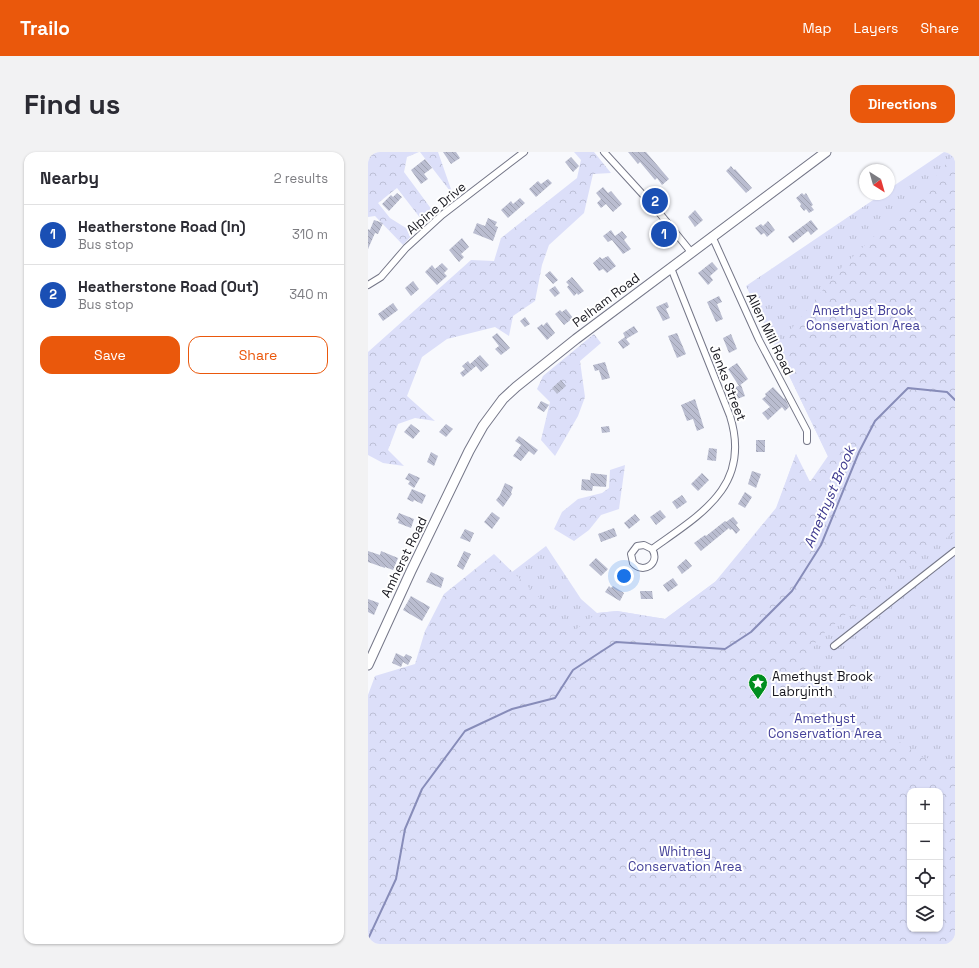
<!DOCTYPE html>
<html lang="en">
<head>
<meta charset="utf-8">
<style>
	:root { --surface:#fff; --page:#f2f2f3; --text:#2b2b33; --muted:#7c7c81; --line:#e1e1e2; --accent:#ea580c }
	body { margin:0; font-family:"Space Grotesk",sans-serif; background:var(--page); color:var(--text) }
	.controls { position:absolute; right:12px; bottom:12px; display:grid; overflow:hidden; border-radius:8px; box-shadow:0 1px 3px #0004 }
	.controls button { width:36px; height:36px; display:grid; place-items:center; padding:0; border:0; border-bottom:1px solid var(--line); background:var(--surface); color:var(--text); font:20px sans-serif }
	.compass { position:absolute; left:491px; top:12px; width:36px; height:36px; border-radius:50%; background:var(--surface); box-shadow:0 1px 3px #0004; rotate:143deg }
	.you { position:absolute; left:256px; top:424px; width:14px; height:14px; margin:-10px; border:3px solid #fff; border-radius:50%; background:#1a73e8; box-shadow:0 0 0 6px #1a73e833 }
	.badge { display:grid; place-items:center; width:26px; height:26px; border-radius:50%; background:var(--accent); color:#fff; font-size:13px; font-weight:700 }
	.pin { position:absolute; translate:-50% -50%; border:2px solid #fff; box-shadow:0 1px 4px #0006 }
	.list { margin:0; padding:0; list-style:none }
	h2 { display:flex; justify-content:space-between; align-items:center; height:52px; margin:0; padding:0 16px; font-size:17px }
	h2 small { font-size:13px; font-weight:400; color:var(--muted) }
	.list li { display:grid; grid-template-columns:26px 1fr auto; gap:12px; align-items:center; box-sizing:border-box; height:60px; padding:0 16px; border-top:1px solid var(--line) }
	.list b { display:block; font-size:15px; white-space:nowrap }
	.list p { margin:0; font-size:13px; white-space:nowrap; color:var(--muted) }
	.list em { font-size:13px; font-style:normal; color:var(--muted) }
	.actions { display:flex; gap:8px; padding:12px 16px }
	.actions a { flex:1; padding:9px 0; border:1px solid var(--accent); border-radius:12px; text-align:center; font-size:14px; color:var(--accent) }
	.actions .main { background:var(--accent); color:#fff }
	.icon { flex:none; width:22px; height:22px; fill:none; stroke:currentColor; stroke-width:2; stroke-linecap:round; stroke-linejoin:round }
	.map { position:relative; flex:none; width:587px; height:792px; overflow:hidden; border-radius:12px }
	header { display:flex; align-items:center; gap:24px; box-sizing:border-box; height:56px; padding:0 20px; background:var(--accent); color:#fff }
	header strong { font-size:19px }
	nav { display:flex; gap:22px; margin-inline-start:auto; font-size:14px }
	.intro { display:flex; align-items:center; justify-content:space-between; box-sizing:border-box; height:96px; padding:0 24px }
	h1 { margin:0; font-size:28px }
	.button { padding:10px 18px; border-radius:12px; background:var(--accent); color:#fff; font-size:14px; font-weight:700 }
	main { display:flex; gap:24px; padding:0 24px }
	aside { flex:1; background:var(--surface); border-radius:12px; box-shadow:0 1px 3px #0004 }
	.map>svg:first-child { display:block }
	.grass { fill:url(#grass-tufts); fill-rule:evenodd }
	.forest { fill:url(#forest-crowns); fill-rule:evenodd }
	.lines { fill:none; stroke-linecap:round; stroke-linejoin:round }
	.stream { stroke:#878cb9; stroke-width:2 }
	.building { fill:url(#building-back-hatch) }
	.minor-casing { stroke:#757788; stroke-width:8 }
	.secondary-casing { stroke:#757788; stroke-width:11 }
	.minor { stroke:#fff; stroke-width:6 }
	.secondary { stroke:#fff; stroke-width:9 }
	.labels { text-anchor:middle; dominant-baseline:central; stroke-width:4; stroke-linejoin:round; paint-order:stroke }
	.street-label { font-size:13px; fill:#16161d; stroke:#fff }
	.park-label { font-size:13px; fill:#434099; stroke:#fff }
	.poi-label { font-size:13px; fill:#16161d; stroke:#fff; text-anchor:start }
	.water-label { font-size:14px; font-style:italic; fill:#3a368d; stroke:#fff }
</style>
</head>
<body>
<header>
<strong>Trailo</strong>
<nav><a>Map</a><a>Layers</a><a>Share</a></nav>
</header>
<div class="intro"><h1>Find us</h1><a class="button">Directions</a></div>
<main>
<aside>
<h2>Nearby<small>2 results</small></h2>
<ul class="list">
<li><span class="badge" style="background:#1a4fb4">1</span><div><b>Heatherstone Road (In)</b><p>Bus stop</p></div><em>310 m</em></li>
<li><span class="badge" style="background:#1a4fb4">2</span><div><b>Heatherstone Road (Out)</b><p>Bus stop</p></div><em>340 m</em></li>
</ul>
<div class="actions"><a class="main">Save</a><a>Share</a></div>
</aside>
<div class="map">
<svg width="587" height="792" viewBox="0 0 587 792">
	<defs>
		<pattern id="grass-tufts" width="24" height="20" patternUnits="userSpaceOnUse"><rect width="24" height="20" fill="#dcdff9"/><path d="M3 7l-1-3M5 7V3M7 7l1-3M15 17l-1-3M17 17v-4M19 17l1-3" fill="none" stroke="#bcbfd5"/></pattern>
		<pattern id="forest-crowns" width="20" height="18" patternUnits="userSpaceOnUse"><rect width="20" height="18" fill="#dcdff9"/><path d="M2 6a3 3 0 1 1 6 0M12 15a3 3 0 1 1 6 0" fill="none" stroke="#bcbfd5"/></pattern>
		<pattern id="building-back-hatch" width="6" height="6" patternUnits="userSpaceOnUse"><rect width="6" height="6" fill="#babdd0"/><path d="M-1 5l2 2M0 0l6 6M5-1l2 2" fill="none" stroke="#9fa2b2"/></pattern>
	</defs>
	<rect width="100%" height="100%" fill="#f8f9fd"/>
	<!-- grass -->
	<path class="grass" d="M576 0H587V792H110L144 420 178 394 213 447 229 461 249 459 297 467 398 392 409 355 428 302 432 312 464 372 477 340 378 134 514 42H521V37ZM542 639H572V777H542Z"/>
	<!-- forest -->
	<path class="forest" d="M0 0H51L39 5 36 20 67 62 56 71 29 36 10 51 22 66 46 81 35 93 7 64 0 65Z
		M52 0H70L85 43Z
		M206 0H226L243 21 225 22 216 61 181 93 174 113 167 149 145 164 141 184 127 175 79 187 54 205 39 244 67 269 47 266 30 272 20 298 36 314 15 311 0 303V200L103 108 126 109 133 86 209 26 213 8Z
		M587 1V380L529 419 449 487 438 512 472 539 496 566 554 605 587 613V792H0V543L7 524 47 512 57 479 76 442 126 402 206 479 229 461 249 459 297 467 347 430 408 356 428 302 442 330 460 304 417 215 420 181 471 118 565 28ZM542 639H572V777H542Z
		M226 182 233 191 212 209 217 245 210 264 187 304 173 288 182 250 169 237 175 224Z
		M257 313 251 357 233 363 221 378 206 389 186 377 194 360 210 347 234 341 241 336 242 318Z"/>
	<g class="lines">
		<!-- stream -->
		<path class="stream" d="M0 787 28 727 37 677 54 637 97 579 144 557 187 546 205 518 248 490 357 497 383 480 424 439 453 393 491 300 507 269 540 236 579 240 587 248"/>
	</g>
	<!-- building -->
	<path class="building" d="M75 0H88L92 6 83 12Z
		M260 0H278L301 27 294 33 289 26 287 28 272 10 270 12Z
		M203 5 211 14 205 20 197 10Z
		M57 7 64 16 56 22 60 27 53 32 43 18Z
		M363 14 366 18 367 17 384 36 378 41 358 19Z
		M180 27 184 31 168 45 161 37 170 29 173 32Z
		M235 35 240 41 243 39 254 52 245 60 238 52 233 56 229 51 233 47 228 41Z
		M29 41 34 45 21 59 14 52 23 43 25 45Z
		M434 41 436 43 438 41 445 53 443 54 446 58 441 61 438 57 436 59 432 54 433 52 428 46Z
		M152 46 157 51 140 66 133 58 143 49 145 52Z
		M327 58 335 68 327 75 320 65Z
		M120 66 129 70 127 74 130 75 125 89 105 81 109 71 117 74Z
		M6 68 15 71 10 82 7 81 0 97V77L2 78Z
		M443 68 450 77 443 83 440 79 425 91 420 85Z
		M400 69 407 78 399 85 396 81 393 83 387 76 393 72 395 74Z
		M243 78 247 84 254 79 259 85 256 88 263 97 255 102 244 88 240 90 235 84Z
		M94 86 101 95 93 102 96 105 91 110 81 98Z
		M240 104 248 114 239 121 235 117 231 119 225 111 232 105 234 107Z
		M344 110 350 117 342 124 345 128 340 133 330 121Z
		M74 111 80 117 76 121 79 124 69 133 57 120 64 113 67 117Z
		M182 119 190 128 185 132 177 123Z
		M204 125 216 139 210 143 209 141 206 144 199 135 201 133 198 130Z
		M45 129 51 137 43 144 37 136Z
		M187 134 192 141 187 145 181 138Z
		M351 144 354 150 349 152 355 167 348 170 339 150Z
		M299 150 301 155 298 157 302 166 295 169 288 155Z
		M25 151 30 158 15 169 10 162Z
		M198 157 205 166 196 173 187 162 192 158 194 160Z
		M157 165 162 172 157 175 152 169Z
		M179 170 187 181 179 188 169 176 174 172 175 174Z
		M266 174 270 180 258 187 262 192 255 197 250 190 257 185 255 181Z
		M129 181 142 196 133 203 127 197 131 194 124 185Z
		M309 181 318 202 309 206 300 184Z
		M363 182 369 197 361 201 355 186Z
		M112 203 121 213 113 220 108 214 95 225 92 221 97 217 94 214 100 209 102 212Z
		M237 210 242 226 234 228 231 218 227 219 225 213Z
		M369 211 380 227 371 234 360 217Z
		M193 228 198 234 189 242 184 236Z
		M373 233 377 244 369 247 365 236Z
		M405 235 416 247 417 246 421 255 417 259 414 255 400 268 394 261 402 255 394 247 398 244 397 242Z
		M327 247 336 276 329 279 325 267 319 269 313 253Z
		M173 249 181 253 176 260 169 256Z
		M43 272 52 279 45 287 36 280Z
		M78 272 85 277 78 285 71 280Z
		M241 274 242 280 234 281 233 275Z
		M151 284 170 298 166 303 161 299 153 309 145 304 153 293 147 289Z
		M388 288H397V300H388Z
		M341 296 349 297 348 309 339 308Z
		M63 300 70 304 66 314 59 310Z
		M384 319 393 322 388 336 380 332Z
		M41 321 52 326 46 336 40 332 42 329 37 327Z
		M223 321 239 323 238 335 225 334 224 339 213 338 214 327 222 328Z
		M334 321 341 328 330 339 323 332Z
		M137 331 145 335 143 341 144 342 135 355 128 348 132 343Z
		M44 337 58 343 54 352 46 348 45 350 39 347Z
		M377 340 384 345 377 356 370 352Z
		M314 343 319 350 309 357 304 350Z
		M292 358 298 365 288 373 282 365Z
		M124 360 132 366 124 377 116 370Z
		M31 361 46 367 43 376 30 371 31 368 28 367Z
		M267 362 272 368 261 377 256 371Z
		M365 365 370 371 368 373 372 378 368 382 364 377 362 378 361 376 333 399 326 391 337 383 338 384 357 369 358 370Z
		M246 376 249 384 233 390 230 382Z
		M97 377 106 381 102 390 92 386Z
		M0 399 12 403 13 399 30 406 25 418 17 415V416L0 410Z
		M96 399 103 402 95 418 89 414Z
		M228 406 240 417 233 424 221 413Z
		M318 407 324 414 314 422 309 415Z
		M63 420 76 426 73 436 58 430Z
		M305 426 310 433 300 440 295 433Z
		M241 434 243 436 245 434 256 441 252 449 237 440Z
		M272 439H284L285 447H273Z
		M43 444 62 455 54 469 35 458Z
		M0 447 11 451 6 463 0 460Z
		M28 501 36 505 38 502 44 505 40 513 35 510 33 515 24 511Z"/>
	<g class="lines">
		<defs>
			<path id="minor" d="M236 0 289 58 323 100
				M344 84 391 188 439 279V289
				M0 133 13 125 38 96 74 63 156 0
				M284 397C293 411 275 423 265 411L263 402 269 394 276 393 284 397C333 362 384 334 362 264L303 116
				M466 494 587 399"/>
			<path id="secondary" d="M0 513 43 419 101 299 115 274 135 247 148 235 208 187 458 0"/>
		</defs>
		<!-- minor casing -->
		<use href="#minor" class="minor-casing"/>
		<!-- secondary casing -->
		<use href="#secondary" class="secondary-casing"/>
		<!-- minor -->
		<use href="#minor" class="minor"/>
		<!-- secondary -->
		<use href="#secondary" class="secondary"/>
	</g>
	<!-- icons -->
	<defs>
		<symbol id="sight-pin" viewBox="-11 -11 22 30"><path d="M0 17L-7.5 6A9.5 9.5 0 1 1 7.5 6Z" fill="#008e1f" stroke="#fff"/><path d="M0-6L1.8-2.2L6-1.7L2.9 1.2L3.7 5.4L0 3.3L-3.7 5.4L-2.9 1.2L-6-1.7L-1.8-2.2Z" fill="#fff"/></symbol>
	</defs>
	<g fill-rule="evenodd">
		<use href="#sight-pin" x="379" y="520" width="22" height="30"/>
	</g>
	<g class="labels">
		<!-- street labels -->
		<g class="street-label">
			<text transform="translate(68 56) rotate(-40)">Alpine Drive</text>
			<text transform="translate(238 148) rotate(-37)">Pelham Road</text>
			<text transform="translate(402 182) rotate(64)">Allen Mill Road</text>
			<text transform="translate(360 231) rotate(69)">Jenks Street</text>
			<text transform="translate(36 405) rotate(-64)">Amherst Road</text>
		</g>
		<!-- park labels -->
		<g class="park-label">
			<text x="495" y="158">Amethyst Brook<tspan x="495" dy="15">Conservation Area</tspan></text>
			<text x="457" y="566">Amethyst<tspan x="457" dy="15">Conservation Area</tspan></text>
			<text x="317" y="699">Whitney<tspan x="317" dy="15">Conservation Area</tspan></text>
		</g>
		<!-- poi labels -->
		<g class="poi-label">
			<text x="404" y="524">Amethyst Brook<tspan x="404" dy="15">Labryinth</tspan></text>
		</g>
		<!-- water labels -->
		<g class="water-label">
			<text transform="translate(461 345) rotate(-67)">Amethyst Brook</text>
		</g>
	</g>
</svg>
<div class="controls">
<button>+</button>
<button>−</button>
<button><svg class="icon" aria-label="locate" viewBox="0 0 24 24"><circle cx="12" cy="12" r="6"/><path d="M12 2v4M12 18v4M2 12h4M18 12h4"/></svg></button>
<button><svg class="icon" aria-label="layers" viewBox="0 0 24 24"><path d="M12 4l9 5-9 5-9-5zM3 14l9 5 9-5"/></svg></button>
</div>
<svg class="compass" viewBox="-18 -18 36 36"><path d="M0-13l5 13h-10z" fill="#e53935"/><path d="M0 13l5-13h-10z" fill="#7c7c81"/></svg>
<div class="you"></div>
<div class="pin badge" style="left:296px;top:82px;background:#1a4fb4">1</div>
<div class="pin badge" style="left:287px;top:49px;background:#1a4fb4">2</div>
</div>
</main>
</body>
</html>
